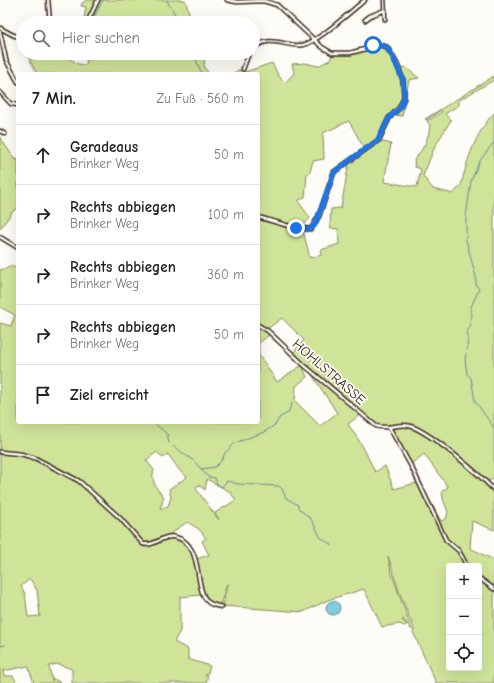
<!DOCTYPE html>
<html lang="de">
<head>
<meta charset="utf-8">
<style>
	:root { --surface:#fff; --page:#f2f2f2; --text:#222; --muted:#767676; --line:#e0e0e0 }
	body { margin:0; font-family:"Comic Neue",sans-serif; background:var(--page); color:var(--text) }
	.controls { position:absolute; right:12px; bottom:12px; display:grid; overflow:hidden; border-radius:4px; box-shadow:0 4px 16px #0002 }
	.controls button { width:36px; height:36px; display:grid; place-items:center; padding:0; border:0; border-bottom:1px solid var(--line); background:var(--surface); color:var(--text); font:20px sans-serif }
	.stop { position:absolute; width:12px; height:12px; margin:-9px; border:3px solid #1a73e8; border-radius:50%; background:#fff }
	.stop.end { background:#1a73e8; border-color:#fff; box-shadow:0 1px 4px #0008 }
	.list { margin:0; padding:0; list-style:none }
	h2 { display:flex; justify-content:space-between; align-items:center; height:52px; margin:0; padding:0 16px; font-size:17px }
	h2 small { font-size:13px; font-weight:400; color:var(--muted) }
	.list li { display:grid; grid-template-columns:26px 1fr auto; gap:12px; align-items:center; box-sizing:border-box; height:60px; padding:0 16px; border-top:1px solid var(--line) }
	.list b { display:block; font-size:15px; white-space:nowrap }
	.list p { margin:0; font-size:13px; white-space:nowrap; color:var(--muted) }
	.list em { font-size:13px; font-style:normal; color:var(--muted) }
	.icon { flex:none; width:22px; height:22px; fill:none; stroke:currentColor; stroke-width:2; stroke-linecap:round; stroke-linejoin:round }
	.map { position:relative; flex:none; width:494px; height:683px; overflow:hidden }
	.search { position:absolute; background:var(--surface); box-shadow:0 4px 16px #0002; left:16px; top:16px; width:244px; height:44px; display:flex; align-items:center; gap:10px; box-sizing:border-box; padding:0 14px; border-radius:22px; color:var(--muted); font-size:15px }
	.panel { position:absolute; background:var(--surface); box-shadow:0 4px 16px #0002; left:16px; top:72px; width:244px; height:352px; border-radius:4px }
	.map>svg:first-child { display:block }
	.green { fill:#cfe499; stroke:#85875c; fill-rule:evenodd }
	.water { fill:#80cddf; stroke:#648c92 }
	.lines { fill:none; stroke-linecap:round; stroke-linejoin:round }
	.stream { stroke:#648c92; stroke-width:1 }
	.street-casing { stroke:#3b2a1e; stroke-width:5.5 }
	.street { stroke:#fdfcf7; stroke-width:2.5 }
	.route { stroke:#1a73e8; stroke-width:5 }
	.labels { text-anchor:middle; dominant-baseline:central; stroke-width:3.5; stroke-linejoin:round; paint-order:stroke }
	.street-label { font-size:14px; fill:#3b2a1e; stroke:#fdfcf7 }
</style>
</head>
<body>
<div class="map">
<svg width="494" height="683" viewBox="0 0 494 683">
	<rect width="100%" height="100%" fill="#fdfcf7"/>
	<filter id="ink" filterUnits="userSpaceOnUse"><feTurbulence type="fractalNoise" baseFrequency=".025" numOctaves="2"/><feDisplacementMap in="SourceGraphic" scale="8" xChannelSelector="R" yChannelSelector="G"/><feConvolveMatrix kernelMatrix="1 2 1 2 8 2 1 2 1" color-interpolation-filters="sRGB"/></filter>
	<g filter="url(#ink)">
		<!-- green -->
		<path class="green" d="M87 0H185L190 16H200V23H83L86 7 81 6 82 3Z
			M381 47 391 56 398 69 405 67 419 78 409 80 402 116 394 115 380 141 376 140 365 150 349 121 323 133 324 159 313 161 310 172 307 174 305 197 298 201 310 218 301 228 293 226 291 228 303 231 310 258 322 255 321 250 339 244 338 229 330 228 331 209 341 208 349 162 380 141 391 144 384 182 417 187 421 169 415 167 414 160C423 150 429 138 430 125L427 121 442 112 441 110 426 120 425 119 494 76V80L459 100V105L445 114 451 120 435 146 423 176 433 189 453 194 461 185C468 158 475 134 494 113V478L488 482 468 464 413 425 402 424 384 427 373 423 351 401 293 353 304 340 282 318 266 330 270 334 259 343V355L277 382 302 365 307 377 296 386 295 401 320 426 337 413 311 373 360 415 348 424 363 447 375 472 385 466 394 489 420 482 441 521 446 519 448 512 443 499 442 491 448 487 424 454 411 464 390 428C397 427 403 425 409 427 431 432 477 475 494 491V530L472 521 470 548 494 560V683H436L413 632 414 629 399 591 388 556 391 572 412 630 403 619 402 620 407 624 405 626 399 624 382 627 364 589 328 600 303 612 223 606 227 584 220 605C200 604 200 574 196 559L209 555 202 541 206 538 199 529 187 522 170 534 151 543V545C157 544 164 538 171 537 198 535 196 588 207 604L200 595 180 597V631L174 642 188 649V659L210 666 208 673 205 675H208L206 683H72V669L57 664 49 666 52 681V678L61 683H34L28 666 3 671 4 676H13L17 683H0V323L11 326 15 315 0 307V270L13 266 18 271V422H258V218L266 220 268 218 258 216V74H232L238 70 245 72 272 63 278 75 285 83 294 73 292 64 305 63 318 66 330 60 332 55H350ZM157 452 163 458 168 454 180 471 187 477 169 489 171 497 168 506 160 509 164 497C157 490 150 480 154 470L146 460ZM207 479 230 492 236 500 215 513 219 520 196 489V487L199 485 205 490ZM449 566H479V668H449ZM30 579 37 590 40 616 28 617 25 594 21 586Z
			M32 53H60L78 64 86 65 87 53H205L204 67 209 74H37L28 56Z
			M0 137 15 160 18 159V208L13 211 0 229Z"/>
		<!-- water -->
		<path class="water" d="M326 608a7 7 0 1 1 14 0a7 7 0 1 1-14 0Z"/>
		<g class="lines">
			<!-- stream -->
			<path class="stream" d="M167 0 170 7
				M172 9 180 23
				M91 23 103 0
				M193 53 202 74
				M467 350 468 338 467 332 471 325 469 322 472 317 471 307 479 289 476 285V277L466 240V217L471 181 479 162 494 142
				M466 354 465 360 467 374 471 378 475 401 494 428
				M153 422 167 434 169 443
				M173 446 194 461 208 477 215 478 217 484 222 487 227 481 238 484 279 486 282 489 286 498 298 505V508L311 519 321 538 332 545
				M201 469 215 467 222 460 225 453 235 443 264 432 275 425 280 417 288 413 292 403
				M0 646 5 645"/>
			<defs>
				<path id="street" d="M48 0 50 23
					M227 0 237 2 264 1 277 5 322 47 332 53H350L380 45 387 47 397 64 403 80 404 98 399 108 389 118 379 140 334 172 319 216 311 229 296 228 258 217
					M384 0 385 19
					M365 20 370 16 385 10
					M87 23 98 0
					M0 28 13 35 23 38
					M0 32 6 60 18 82
					M253 49C270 33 286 48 303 45 319 41 351 11 365 0
					M243 69 249 53
					M0 92 11 104 18 105
					M0 131 5 134
					M0 237 18 248
					M258 325 268 331 305 366 376 426C388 430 399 423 410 426 430 432 479 474 494 490
					M389 427 412 468 446 540 459 551 467 566
					M0 452 21 454 35 458 79 481 120 518 143 544C155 547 163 534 175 537 205 544 193 589 208 602 211 605 217 606 222 607
					M479 578 494 589"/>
			</defs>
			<!-- street casing -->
			<use href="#street" class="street-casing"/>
			<!-- street -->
			<use href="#street" class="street"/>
		</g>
	</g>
	<g class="lines" filter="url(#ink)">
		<!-- route -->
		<path class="route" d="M296 228C303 229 309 231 315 225L334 172 378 140 389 118 400 108 404 98 403 80 392 55 386 47 380 45H373"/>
	</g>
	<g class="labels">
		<!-- street labels -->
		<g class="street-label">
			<text transform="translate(329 372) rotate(41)">HOHLSTRASSE</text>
		</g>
	</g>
</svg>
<div class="controls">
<button>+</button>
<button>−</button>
<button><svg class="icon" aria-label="locate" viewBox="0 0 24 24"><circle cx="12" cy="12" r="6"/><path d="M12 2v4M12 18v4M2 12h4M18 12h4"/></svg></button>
</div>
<div class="stop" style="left:373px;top:45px"></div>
<div class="stop end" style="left:296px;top:228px"></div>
<div class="search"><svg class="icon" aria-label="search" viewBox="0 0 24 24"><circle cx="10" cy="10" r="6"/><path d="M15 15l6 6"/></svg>Hier suchen</div>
<section class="panel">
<h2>7 Min.<small>Zu Fuß · 560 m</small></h2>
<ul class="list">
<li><svg class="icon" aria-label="ahead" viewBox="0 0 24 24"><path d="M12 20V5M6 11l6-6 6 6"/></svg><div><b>Geradeaus</b><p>Brinker Weg</p></div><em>50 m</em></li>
<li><svg class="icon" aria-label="right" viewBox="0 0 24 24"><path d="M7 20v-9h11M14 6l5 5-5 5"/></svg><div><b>Rechts abbiegen</b><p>Brinker Weg</p></div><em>100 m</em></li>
<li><svg class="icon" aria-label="right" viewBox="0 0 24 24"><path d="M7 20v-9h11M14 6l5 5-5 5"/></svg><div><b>Rechts abbiegen</b><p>Brinker Weg</p></div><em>360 m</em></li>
<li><svg class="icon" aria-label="right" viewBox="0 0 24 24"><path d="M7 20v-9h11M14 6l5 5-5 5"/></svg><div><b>Rechts abbiegen</b><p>Brinker Weg</p></div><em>50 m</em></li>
<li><svg class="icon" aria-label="arrive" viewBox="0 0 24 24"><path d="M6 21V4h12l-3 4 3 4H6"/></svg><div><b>Ziel erreicht</b></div></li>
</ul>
</section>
</div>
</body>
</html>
